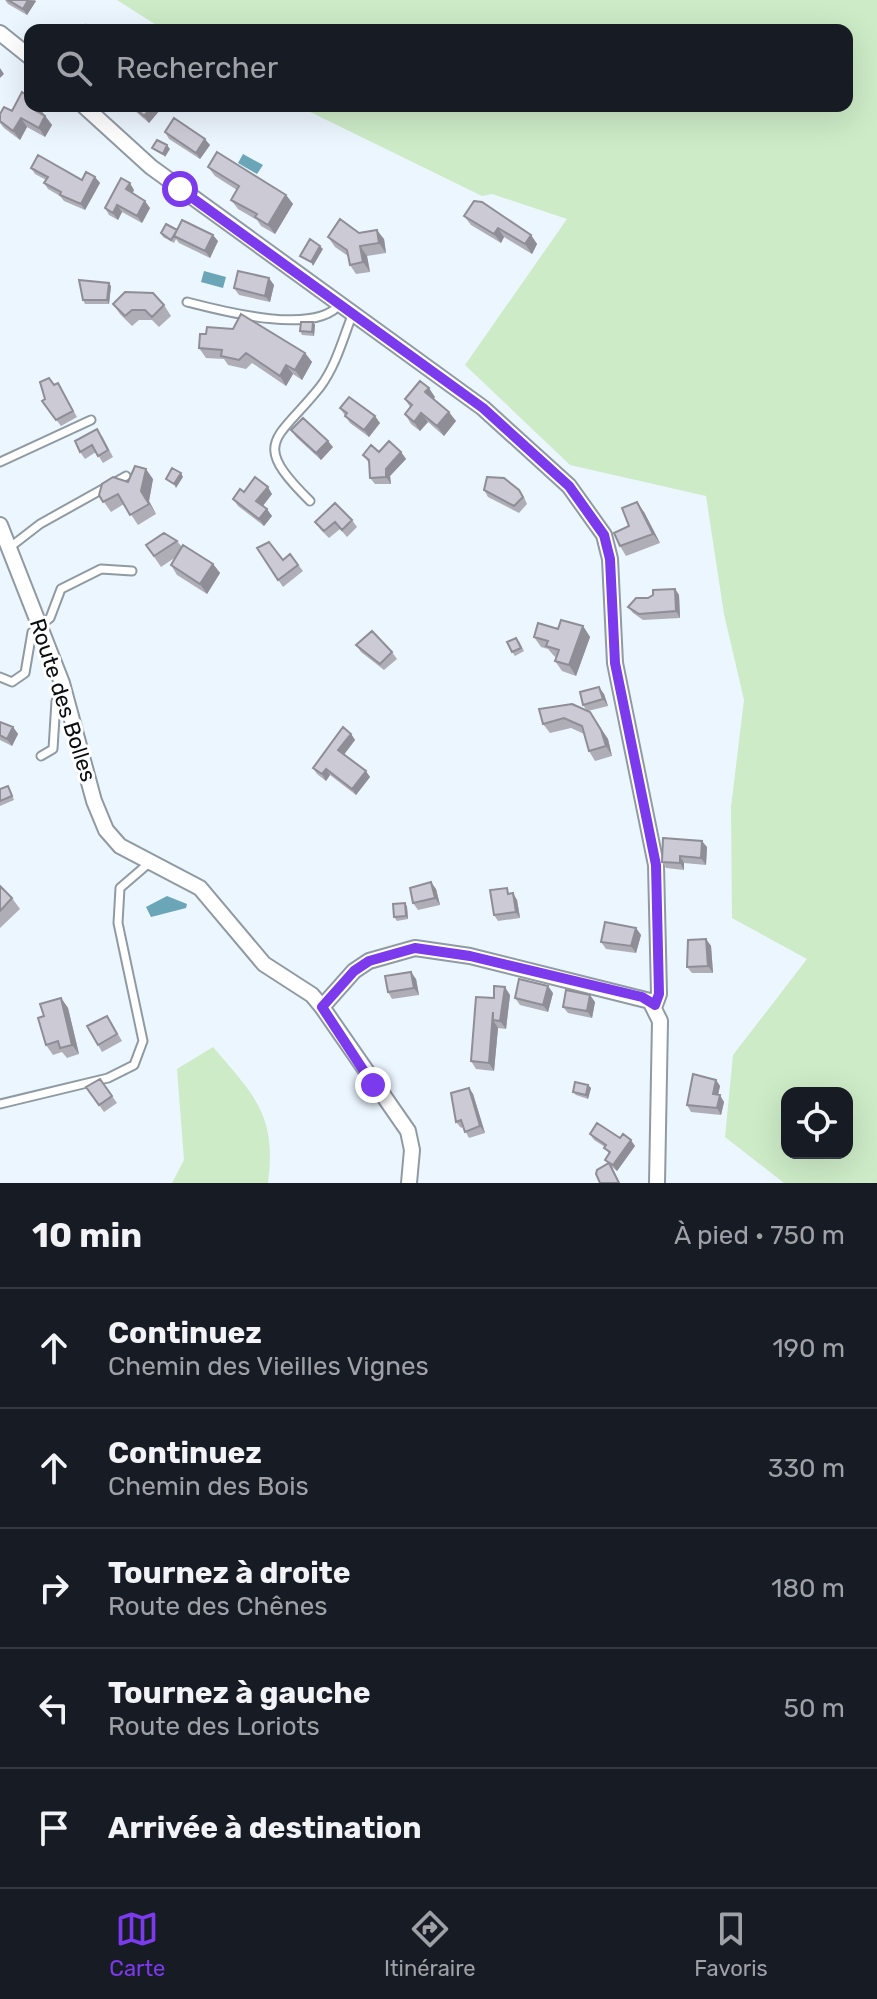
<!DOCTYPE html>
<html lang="fr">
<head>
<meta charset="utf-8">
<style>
	:root { --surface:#171b24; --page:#242831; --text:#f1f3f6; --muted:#9ea1a6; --line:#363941; --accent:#7c3aed }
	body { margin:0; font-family:Rubik,sans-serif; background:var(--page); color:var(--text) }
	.controls { position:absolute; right:24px; bottom:24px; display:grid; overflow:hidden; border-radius:16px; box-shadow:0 8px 32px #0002 }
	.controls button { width:72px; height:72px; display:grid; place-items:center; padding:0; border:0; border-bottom:2px solid var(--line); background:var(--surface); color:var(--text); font:40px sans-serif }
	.stop { position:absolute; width:24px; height:24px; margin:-18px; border:6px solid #7c3aed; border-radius:50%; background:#fff }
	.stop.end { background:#7c3aed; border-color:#fff; box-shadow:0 2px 8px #0008 }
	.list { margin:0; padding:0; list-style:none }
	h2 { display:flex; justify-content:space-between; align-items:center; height:104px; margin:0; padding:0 32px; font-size:34px }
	h2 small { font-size:26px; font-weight:400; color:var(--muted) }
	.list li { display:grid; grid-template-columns:52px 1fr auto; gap:24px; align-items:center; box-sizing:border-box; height:120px; padding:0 32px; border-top:2px solid var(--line) }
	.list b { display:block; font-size:30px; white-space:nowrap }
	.list p { margin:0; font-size:26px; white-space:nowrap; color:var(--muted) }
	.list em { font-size:26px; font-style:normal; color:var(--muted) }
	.icon { flex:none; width:44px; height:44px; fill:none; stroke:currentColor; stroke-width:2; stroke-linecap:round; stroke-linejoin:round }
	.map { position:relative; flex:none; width:877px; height:1183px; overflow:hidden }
	.search { position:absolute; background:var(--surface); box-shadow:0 8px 32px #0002; left:24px; right:24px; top:24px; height:88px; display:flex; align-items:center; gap:20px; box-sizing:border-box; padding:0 28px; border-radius:16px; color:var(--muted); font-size:30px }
	.sheet { height:704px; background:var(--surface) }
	nav { display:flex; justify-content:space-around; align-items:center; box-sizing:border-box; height:112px; border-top:2px solid var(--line); background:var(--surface); font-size:22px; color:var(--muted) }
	nav a { display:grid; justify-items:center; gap:4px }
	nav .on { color:var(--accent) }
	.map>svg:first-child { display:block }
	.green { fill:#cdebc7; fill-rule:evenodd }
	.water { fill:#6ba5b8 }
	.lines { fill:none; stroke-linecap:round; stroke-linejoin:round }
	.service-casing { stroke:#909aa2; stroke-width:11 }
	.minor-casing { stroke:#909aa2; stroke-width:18 }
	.service { stroke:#fff; stroke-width:7 }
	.minor { stroke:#fff; stroke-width:14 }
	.wall { fill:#afaeb7 }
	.shaded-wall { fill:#8f8d95 }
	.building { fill:#cccad5; stroke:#8f8d95; stroke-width:2 }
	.route { stroke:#7c3aed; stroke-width:10 }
	.labels { text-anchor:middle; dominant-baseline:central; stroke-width:6; stroke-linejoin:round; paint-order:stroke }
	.street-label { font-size:22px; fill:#0b0e11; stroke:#fff }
</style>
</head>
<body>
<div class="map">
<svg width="877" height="1183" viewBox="0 0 877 1183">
	<rect width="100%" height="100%" fill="#ecf6ff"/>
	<!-- green -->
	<path class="green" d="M117 0H877V1183H784L725 1137 733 1055 807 959 732 918 731 807 744 700 724 614 706 496 570 465 465 365 567 219 492 194 482 196 298 106H847V30H164ZM787 1093H847V1153H787Z
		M213 1047C254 1095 277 1115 268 1183H172L184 1160 177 1069Z"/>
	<!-- water -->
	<path class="water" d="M243 154 263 165 257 174 238 163Z
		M204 271 226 277 223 288 201 282Z
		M167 896 187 904 186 908 151 917 146 907Z"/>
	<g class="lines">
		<defs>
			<path id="service" d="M187 302C222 311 315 336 340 304
				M0 462 91 420
				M310 501C249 441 277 441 320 387 336 366 343 338 353 313
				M9 548 40 524 126 476
				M0 677 12 682 25 673 32 632 50 618 61 589 101 569 132 571
				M41 756 53 749 56 701 66 696
				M0 1104 108 1078 134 1065 143 1041 118 923 120 888 149 863"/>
			<path id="minor" d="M0 33 30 57
				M84 106 151 167 483 408 569 486 604 535 610 559 615 663 656 865 659 994 655 1005
				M0 525 62 683 94 801 106 830 120 846 200 888 264 964 312 995 322 1007 408 1131 412 1150 409 1183
				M322 1007 354 971 369 961 415 948 470 956 650 1001 660 1021 657 1183"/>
		</defs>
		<!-- service casing -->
		<use href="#service" class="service-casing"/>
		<!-- minor casing -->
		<use href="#minor" class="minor-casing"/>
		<!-- service -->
		<use href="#service" class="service"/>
		<!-- minor -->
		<use href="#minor" class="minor"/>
	</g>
	<!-- wall -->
	<path class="wall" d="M5 0H35L36 1 27 15 8 4Z
		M38 106 52 125 45 137 27 127 20 140 4 128 0 123V114Z
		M112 106H157L160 110 149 123 135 111Z
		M165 132 210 145 200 159 169 139Z
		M208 167 286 195 293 204 275 234 261 226 257 220 238 209 231 200 237 190 215 176Z
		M31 168 82 180 95 177 100 183 85 210 64 201 60 196 48 189 44 183 46 180 35 174Z
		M134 190 133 193 150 208 142 223 122 212 118 220 109 215 105 208Z
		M464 216 531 235 537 244 532 254 504 237 501 243 471 225Z
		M177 230 218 241 210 258 179 243 176 239 174 243 163 237 161 233Z
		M359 233 384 239 386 253 367 256 370 272 356 274 350 265 348 256 335 247 328 237Z
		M274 285 270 302 239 295 234 288Z
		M111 286 109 304H85L83 300Z
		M113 304 164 305 171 316 159 327 152 320H139L132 326 120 314Z
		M313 322 315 325 314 336 302 335 300 331Z
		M199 348 305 353 312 362 302 380 293 374 286 386 252 363 246 369 228 365 224 359 206 358Z
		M58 383 77 417 61 426 42 401 45 399 54 385Z
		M435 397 434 399 456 421 444 436 428 422 420 431 411 424 405 414 410 407 405 399Z
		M340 408 380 423 369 437 350 423Z
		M291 430 333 447 321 460 296 437Z
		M102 436 113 457 103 463 96 452 85 459 80 452Z
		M379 452H401L406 459 390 476 391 484H375L370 478 369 463 363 455Z
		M153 479 149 501 156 514 138 525 124 504 111 512 99 495 128 482Z
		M484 490 524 497 527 504 519 513 488 497Z
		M244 492 272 494 263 506 272 516 264 526 238 506 233 499Z
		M644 512 660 543 626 556 620 546 629 526Z
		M352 520 357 527 347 537 340 529 329 538 320 529 315 522Z
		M177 541 182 547 213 564 220 573 207 594 177 575 171 565 176 557 161 567 146 545Z
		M257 548 283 560 290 554 303 571 283 587Z
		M675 589 679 595 680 618 643 620 633 613 628 607 648 598Z
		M583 626 590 637 576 676 562 671 555 661 556 657 554 656 548 649 541 647 534 637 558 629Z
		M519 641 524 651 515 656 512 652Z
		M356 645 392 652 397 659 384 670 361 652Z
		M604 694 608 706 588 711 608 739 612 756 595 761 589 751 584 734 571 728 550 733 543 724 587 711 583 705Z
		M0 722 13 727 18 734 12 746 0 740Z
		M351 734 355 740 344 754 370 777 356 795 330 775 326 781 317 774 313 768Z
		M0 789H10L14 800 0 806Z
		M707 847 706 865 684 863V870L666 868 662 862Z
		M0 886 12 898 20 909 0 928Z
		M436 889 440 905 418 910 413 903Z
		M511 893 517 900 520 918 498 921 494 915Z
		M405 903 407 907 408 919 397 921 394 917Z
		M636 928 641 935 636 953 606 949 601 942Z
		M706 939 711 946 713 973H692L687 967Z
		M416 979 419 995 392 999 388 992Z
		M553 993 548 1012 520 1005 515 998Z
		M510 995 506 1029 498 1028 494 1071 476 1069 471 1061 494 998Z
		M61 998 68 1008 79 1054 67 1058 62 1052 53 1055 46 1045 44 1016Z
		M595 1002 592 1018 568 1013 563 1007Z
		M111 1022 122 1041 102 1052 98 1045Z
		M100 1079 117 1103 104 1112 86 1087Z
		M716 1080 720 1086 718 1095 724 1102 721 1115 691 1112 687 1105Z
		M588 1085 591 1088 588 1099 576 1095 573 1092Z
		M469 1088 473 1094 485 1133 469 1138 463 1127 461 1128 456 1122Z
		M590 1134 620 1138 635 1146 617 1171 612 1167 620 1183H600L608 1164 605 1160 609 1154 605 1147 594 1140Z"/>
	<!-- shaded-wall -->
	<path class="shaded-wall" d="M28 0 36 1 27 15 23 9Z
		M0 68 4 74 0 78Z
		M34 106H38L44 115 35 110Z
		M153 106H157L160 110 149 123 144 116Z
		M45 116 52 125 45 137 39 128Z
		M21 118 27 127 20 140 13 131Z
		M205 139 210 145 200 159 196 153Z
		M167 145 170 149 165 157 163 154Z
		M95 177 100 183 85 210 81 204Z
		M130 183 134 190 131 195 126 189Z
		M286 195 293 204 275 234 268 225Z
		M145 201 150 208 142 223 137 216Z
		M117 205 122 212 118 220 113 213Z
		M498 228 504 237 501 243 494 234Z
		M377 230 384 239 386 253 379 243Z
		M213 235 218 241 210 258 205 251Z
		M531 235 537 244 532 254 525 244Z
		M320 246 323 249 313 266 311 262Z
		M360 246 367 256 370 272 363 262Z
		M269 278 274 285 270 302 265 296Z
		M109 283 111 286 109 304 107 300Z
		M313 322 315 325 314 336 312 332Z
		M305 353 312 362 302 380 295 370Z
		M286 365 293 374 286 386 280 376Z
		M429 388 435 397 432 401 425 392Z
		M449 412 456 421 444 436 437 426Z
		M421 413 428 422 420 431 414 422Z
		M375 416 380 423 369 437 364 430Z
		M328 441 333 447 321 460 316 453Z
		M401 452 406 459 390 476 391 484 386 477V469Z
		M146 469 153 479 149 501 156 514 141 491Z
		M181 473 183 477 176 488 174 484Z
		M268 487 272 494 261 508 256 501Z
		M637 502 644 512 660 543 653 534Z
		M267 509 272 516 264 526 259 519Z
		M213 564 220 573 207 594 200 584Z
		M675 589 679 595 680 618 676 611Z
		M583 626 590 637 576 676 569 665Z
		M599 687 604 694 608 706 603 699Z
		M590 712 608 739 612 756 606 746Z
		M13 727 18 734 12 746 7 739Z
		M351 734 355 740 343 756 338 750Z
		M326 769 330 775 326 781 322 774Z
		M366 771 370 777 356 795 352 789Z
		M702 841 707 847 706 865 701 858Z
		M680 856 684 863V870L680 863Z
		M431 882 436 889 440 905 435 898Z
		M513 893 517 900 520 918 516 912Z
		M405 903 407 907 408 919 406 916Z
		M636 928 641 935 636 953 631 946Z
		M706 939 711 946 713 973 708 966Z
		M411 972 416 979 419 995 414 988Z
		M548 986 553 993 548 1012 543 1005Z
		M505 987 510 995 506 1029 500 1021Z
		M590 995 595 1002 592 1018 587 1011Z
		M61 998 68 1008 79 1054 72 1045Z
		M493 1012V1020L498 1028 494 1071 489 1063Z
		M716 1080 720 1086 717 1100 713 1094Z
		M588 1085 591 1088 588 1099 586 1095Z
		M469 1088 473 1094 485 1133 480 1126Z
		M720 1095 724 1102 721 1115 717 1108Z
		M631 1140 635 1146 617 1171 613 1165Z"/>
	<!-- building -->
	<path class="building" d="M8 0H28L23 9Z
		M86 25 92 30H82Z
		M22 92 30 97V106H37L35 110 45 116 39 128 21 118 13 131 0 121V114L4 107 12 111Z
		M133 106H153L144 116Z
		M174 118 205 139 196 153 165 132Z
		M157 140 167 145 163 154 152 148Z
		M217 152 286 195 268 225 255 217 257 214 231 200 239 186 208 167Z
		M38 155 82 180 86 172 95 177 81 204 60 195 61 192 44 183 48 177 31 168Z
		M121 178 130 183 126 189 145 201 137 216 117 205 113 213 105 208Z
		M474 201 482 202 531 235 525 244 498 228 494 234 464 216Z
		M340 219 359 233 377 230 379 243 360 246 363 262 350 265 347 250 328 237Z
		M182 220 213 235 205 251 174 236Z
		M166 224 177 230 171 240 161 233Z
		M310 239 320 246 311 262 300 256Z
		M238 271 269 278 265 296 234 288Z
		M79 280 109 283 107 300H83Z
		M125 292 153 293 164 305 152 317 145 310H132L125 316 113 304Z
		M241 314 305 353 295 370 286 365 280 376 246 353 239 360 221 356 222 350 199 348 200 334H206L207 327 233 329Z
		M301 322H313L312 332 300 331Z
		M49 378 54 385 58 383 73 411 56 420 42 401 45 399 40 382Z
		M420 381 429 388 425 392 449 412 437 426 421 413 414 422 405 414 412 405 405 399Z
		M349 397 375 416 364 430 345 416 347 413 340 408Z
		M303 418 328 441 316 453 291 430Z
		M97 429 108 450 98 456 92 445 80 452 75 441Z
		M389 441 401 452 386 469V477L370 478 369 460 363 455 371 445 379 452Z
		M135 466 146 469 141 491 149 504 130 515 118 494 103 502 99 495 102 484 113 477 128 482Z
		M172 468 181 473 174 484 166 479Z
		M255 477 268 487 256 501 267 509 259 519 233 499 240 489 244 492Z
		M487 477 504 478 519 490 523 497 514 506 484 490Z
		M637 502 653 534 620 546 614 533 629 526 622 508Z
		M335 503 352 520 342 530 335 522 324 531 315 522Z
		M164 533 177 541 154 556 146 545Z
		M269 542 283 560 290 554 298 565 278 580 257 548Z
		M183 545 213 564 200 584 171 565Z
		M675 589 676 611 639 614 628 607 636 598H648L653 595V590Z
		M561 620 583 626 569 665 555 661 559 650 546 646 548 641 534 637 538 623 558 629Z
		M372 631 392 652 380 664 356 645Z
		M516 638 521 648 512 652 507 642Z
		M599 687 603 699 583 705 580 692Z
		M572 704 590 712 601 730 606 746 589 751 582 726 564 718 543 724 539 709Z
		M0 722 13 727 7 739 0 735Z
		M343 727 351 734 338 750 366 771 352 789 326 769 322 774 313 768Z
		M8 786 12 796 0 801V789Z
		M663 838 702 841 701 858 680 856V863L662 862Z
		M431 882 435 898 413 903 410 888Z
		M0 886 12 898 0 911Z
		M507 888 508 894 513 893 516 912 494 915 490 890Z
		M405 903 406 916 394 917 393 904Z
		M605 922 636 928 631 946 601 942Z
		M706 939 708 966 687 967 688 940Z
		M411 972 414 988 388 992 385 976Z
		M519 979 548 986 543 1005 515 998Z
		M494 986 505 987 500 1021 493 1020V1012L489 1063 471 1061 476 997 494 998Z
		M566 990 590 995 587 1011 563 1007Z
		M61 998 72 1045 60 1048 58 1041 46 1045 38 1018 44 1016 40 1004Z
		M107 1016 117 1034 98 1045 87 1026Z
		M693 1074 716 1080 713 1094 720 1095 717 1108 687 1105Z
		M100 1079 112 1096 99 1105 86 1087Z
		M575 1082 588 1085 586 1095 573 1092Z
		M469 1088 480 1126 465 1132 461 1120 456 1122 451 1093Z
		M597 1123 620 1138 623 1134 631 1140 613 1165 605 1160 610 1152 604 1148 606 1145 590 1134Z
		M609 1163 619 1183H600L596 1174 597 1170Z"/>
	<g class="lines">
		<!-- route -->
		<path class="route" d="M180 189 483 408 569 486 604 535 610 559 615 663 656 865 659 994 655 1005 642 997 470 956 415 948 369 961 354 971 322 1007 373 1085"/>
	</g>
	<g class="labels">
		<!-- street labels -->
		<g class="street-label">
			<text transform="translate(63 700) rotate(72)">Route des Bolles</text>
		</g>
	</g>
</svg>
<div class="controls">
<button><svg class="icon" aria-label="locate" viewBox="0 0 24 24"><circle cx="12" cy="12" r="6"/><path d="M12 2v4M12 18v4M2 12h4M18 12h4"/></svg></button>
</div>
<div class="stop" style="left:180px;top:189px"></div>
<div class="stop end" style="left:373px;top:1085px"></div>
<div class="search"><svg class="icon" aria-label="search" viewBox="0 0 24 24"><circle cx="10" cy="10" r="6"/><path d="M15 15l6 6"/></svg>Rechercher</div>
</div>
<section class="sheet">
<h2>10 min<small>À pied · 750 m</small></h2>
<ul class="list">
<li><svg class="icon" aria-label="ahead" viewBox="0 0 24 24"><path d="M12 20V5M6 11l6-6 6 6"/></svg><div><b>Continuez</b><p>Chemin des Vieilles Vignes</p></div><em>190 m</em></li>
<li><svg class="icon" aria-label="ahead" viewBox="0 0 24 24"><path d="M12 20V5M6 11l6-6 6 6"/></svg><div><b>Continuez</b><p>Chemin des Bois</p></div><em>330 m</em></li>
<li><svg class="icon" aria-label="right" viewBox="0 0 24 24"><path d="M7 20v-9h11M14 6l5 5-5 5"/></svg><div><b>Tournez à droite</b><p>Route des Chênes</p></div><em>180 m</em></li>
<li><svg class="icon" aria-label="left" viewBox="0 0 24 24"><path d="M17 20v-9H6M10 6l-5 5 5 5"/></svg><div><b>Tournez à gauche</b><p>Route des Loriots</p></div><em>50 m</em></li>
<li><svg class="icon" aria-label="arrive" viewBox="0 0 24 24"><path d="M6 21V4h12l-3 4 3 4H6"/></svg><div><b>Arrivée à destination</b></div></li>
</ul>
</section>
<nav>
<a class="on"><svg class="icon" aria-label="map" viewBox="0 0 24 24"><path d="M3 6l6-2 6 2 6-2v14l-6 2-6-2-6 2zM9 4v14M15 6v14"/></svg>Carte</a>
<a><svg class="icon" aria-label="directions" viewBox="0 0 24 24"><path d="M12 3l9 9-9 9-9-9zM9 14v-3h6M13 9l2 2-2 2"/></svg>Itinéraire</a>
<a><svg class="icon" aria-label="saved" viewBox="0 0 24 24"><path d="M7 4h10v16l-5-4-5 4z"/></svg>Favoris</a>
</nav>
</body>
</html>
